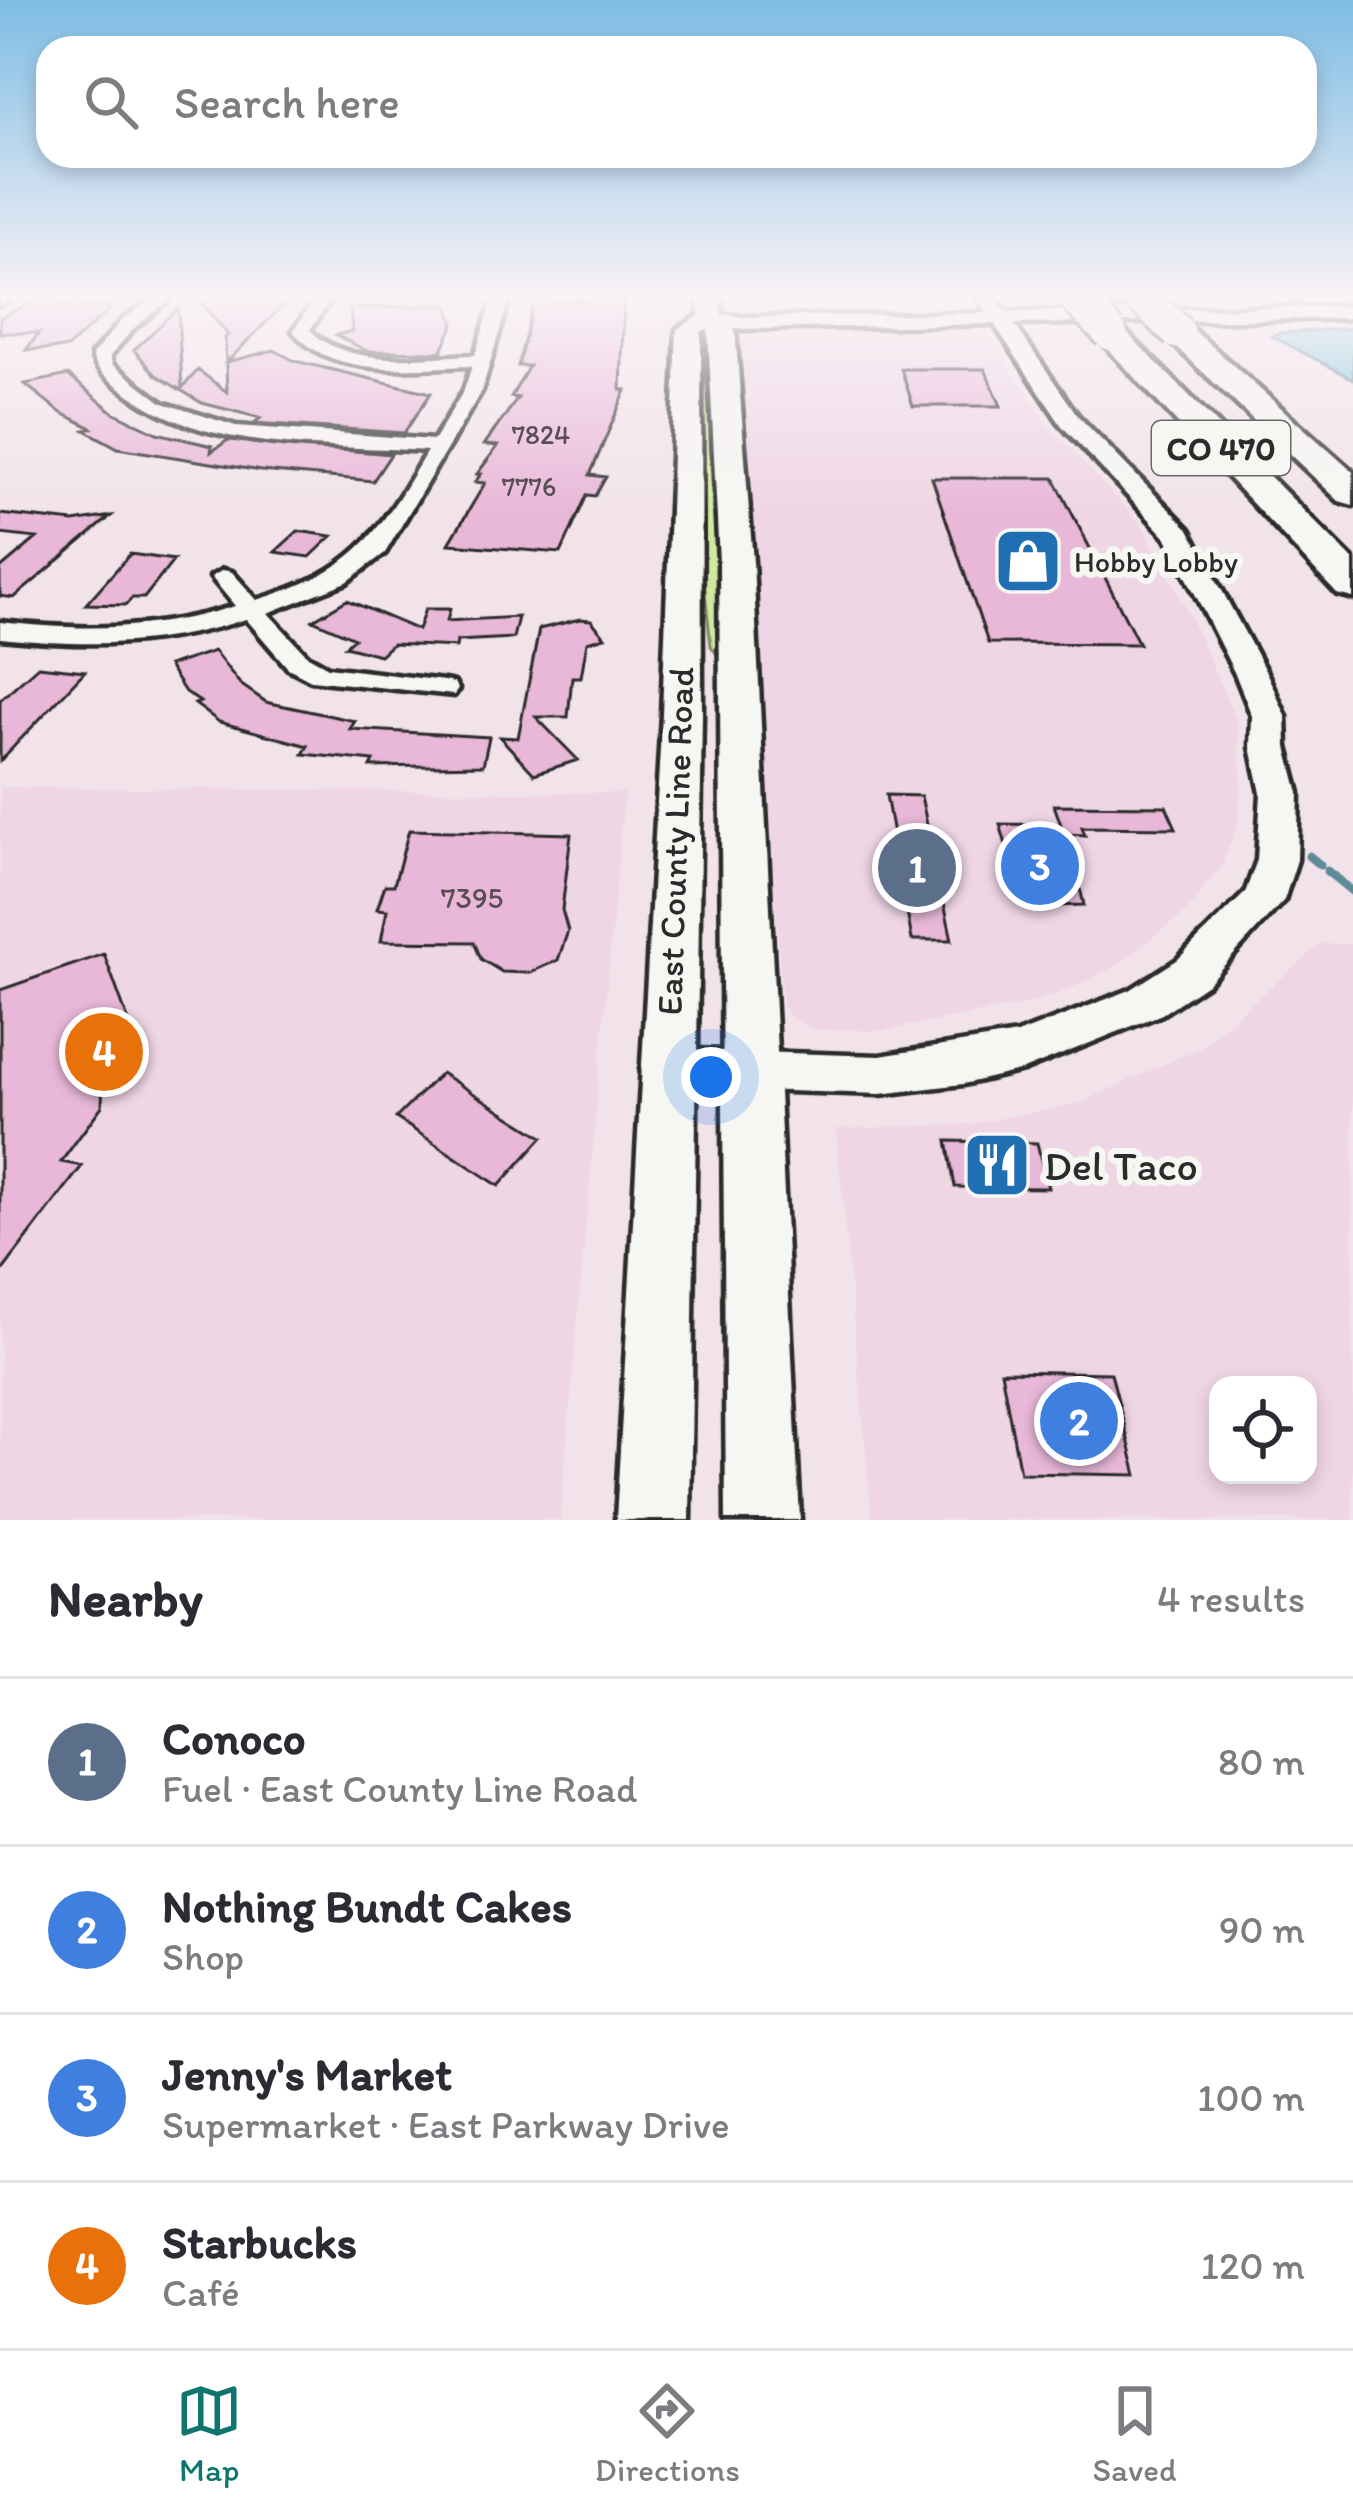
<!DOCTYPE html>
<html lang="en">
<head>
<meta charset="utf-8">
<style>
	:root { --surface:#fff; --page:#f2f2f3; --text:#2b2b33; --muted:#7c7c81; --line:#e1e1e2; --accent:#0f766e }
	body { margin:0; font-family:Itim,sans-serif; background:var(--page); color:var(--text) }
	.controls { position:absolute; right:36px; bottom:36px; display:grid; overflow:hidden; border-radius:24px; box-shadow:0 6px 18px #0003 }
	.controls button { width:108px; height:108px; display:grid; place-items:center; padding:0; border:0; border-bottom:3px solid var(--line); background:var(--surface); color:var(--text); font:60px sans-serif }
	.you { position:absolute; left:711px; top:1077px; width:42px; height:42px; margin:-30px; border:9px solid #fff; border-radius:50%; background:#1a73e8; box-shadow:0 0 0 18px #1a73e833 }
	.badge { display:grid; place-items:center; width:78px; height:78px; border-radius:50%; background:var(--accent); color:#fff; font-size:39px; font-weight:700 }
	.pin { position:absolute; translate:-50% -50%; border:6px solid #fff; box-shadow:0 3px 12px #0006 }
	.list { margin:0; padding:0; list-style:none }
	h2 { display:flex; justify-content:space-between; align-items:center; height:156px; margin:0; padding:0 48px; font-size:51px }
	h2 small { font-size:39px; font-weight:400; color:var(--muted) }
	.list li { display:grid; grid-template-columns:78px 1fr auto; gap:36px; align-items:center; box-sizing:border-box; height:168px; padding:0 48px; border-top:3px solid var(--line) }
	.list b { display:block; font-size:45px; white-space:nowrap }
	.list p { margin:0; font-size:39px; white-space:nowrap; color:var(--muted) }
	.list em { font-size:39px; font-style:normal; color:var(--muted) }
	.icon { flex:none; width:66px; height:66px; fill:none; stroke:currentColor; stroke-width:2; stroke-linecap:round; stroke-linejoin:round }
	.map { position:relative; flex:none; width:1353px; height:1520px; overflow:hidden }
	.search { position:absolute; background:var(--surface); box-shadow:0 6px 18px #0003; left:36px; right:36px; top:36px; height:132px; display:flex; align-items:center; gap:30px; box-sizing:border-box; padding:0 42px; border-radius:36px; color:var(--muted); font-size:45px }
	.sheet { height:828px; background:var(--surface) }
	nav { display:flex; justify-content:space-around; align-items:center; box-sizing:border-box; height:168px; border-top:3px solid var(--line); background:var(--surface); font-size:33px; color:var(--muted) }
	nav a { display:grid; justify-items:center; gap:6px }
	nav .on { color:var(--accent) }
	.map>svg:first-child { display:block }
	.built { fill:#efd6e5; fill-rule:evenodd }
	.green { fill:#d0e99f; stroke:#7e8a65; stroke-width:3 }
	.water { fill:#80cbe0; stroke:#5e8b98; stroke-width:3 }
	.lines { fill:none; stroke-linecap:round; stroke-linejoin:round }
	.stream { stroke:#5e8b98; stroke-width:9 }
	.building { fill:#e9b8d9; stroke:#2b2b2b; stroke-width:3 }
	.minor-casing { stroke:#2b2b2b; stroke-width:9 }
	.tertiary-casing { stroke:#2b2b2b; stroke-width:9 }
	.secondary-casing { stroke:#2b2b2b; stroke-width:9 }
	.motorway-casing { stroke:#2b2b2b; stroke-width:9 }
	.minor { fill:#f6f6f2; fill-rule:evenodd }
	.tertiary { fill:#f6f6f2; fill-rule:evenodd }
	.secondary { fill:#f6f6f2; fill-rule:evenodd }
	.motorway { fill:#f6f6f2; fill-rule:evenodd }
	.motorway-bridge-casing { stroke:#2b2b2b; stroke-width:39; stroke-linecap:butt }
	.motorway-bridge { stroke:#f6f6f2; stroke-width:33 }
	.labels { text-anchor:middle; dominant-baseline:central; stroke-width:12; stroke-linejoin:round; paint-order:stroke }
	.far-number-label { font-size:27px; fill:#5a4e56 }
	.far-poi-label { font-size:30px; fill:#2b2b2b; stroke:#f6f6f2; text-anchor:start }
	.number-label { font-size:30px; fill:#5a4e56 }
	.shield { fill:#f6f6f2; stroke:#686867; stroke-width:3 }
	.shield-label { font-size:33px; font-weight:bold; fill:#2b2b2b }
	.street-label { font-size:36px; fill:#2b2b2b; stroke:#f6f6f2 }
	.near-poi-label { font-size:42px; fill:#2b2b2b; stroke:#f6f6f2; text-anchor:start }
</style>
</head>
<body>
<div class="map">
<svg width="1353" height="1520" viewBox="0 0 1353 1520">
	<rect width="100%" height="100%" fill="#f2e3ea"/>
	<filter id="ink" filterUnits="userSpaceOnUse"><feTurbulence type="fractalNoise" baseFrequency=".00833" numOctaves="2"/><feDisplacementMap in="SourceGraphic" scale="24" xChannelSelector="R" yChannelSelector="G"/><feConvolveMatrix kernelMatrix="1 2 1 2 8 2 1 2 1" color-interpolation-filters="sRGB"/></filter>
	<g filter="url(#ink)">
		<!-- built -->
		<path class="built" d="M983 324 1044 420 1144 528 1185 606 1238 723 1242 785 1238 824 1222 865 1186 912 1116 966 1068 990 1029 1004 882 1031 814 1029 790 1017 782 1006 740 332 744 328Z
			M0 787 624 793 560 1520H0Z
			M1321 944H1353V1520H872L836 1129 971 1124 1080 1103 1199 1048ZM1218 1385H1308V1475H1218Z"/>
		<!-- green -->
		<path class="green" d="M712 331 722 650 716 653 711 646 702 566 700 340 702 333Z"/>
		<!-- water -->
		<path class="water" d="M1353 328V379L1272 336 1280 333Z"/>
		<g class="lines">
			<!-- stream -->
			<path class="stream" d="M1309 856 1320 865
				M1327 871 1353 892"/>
		</g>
		<!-- building -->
		<path class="building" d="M198 299H289L227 362 274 350 295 361 431 393 404 433 254 423 261 418 202 403 156 375 134 350 178 308 182 388 198 370 227 392 225 338 228 335Z
			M37 300 111 308 67 348 26 350 39 333H0V318Z
			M534 300H624L621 390H626L590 475 606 477 595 496 587 495 561 553 449 544 485 483 475 482 481 474H477L498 446 484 445 518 398 511 397 529 366H518Z
			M439 305 448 306 454 324 441 352 367 351 336 335 352 331 350 309Z
			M901 369H985L1001 406H913Z
			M68 375 113 412 157 433 212 446 211 452 228 440 391 454 373 481 261 471 118 448 85 430 92 428 60 412 25 384Z
			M932 478H1054L1139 644 988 643Z
			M0 514 74 522 111 516 14 598 0 596V569L37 538 0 534Z
			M298 531 332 536 310 557 275 552Z
			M130 554 174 560 144 598H132L126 605 86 604Z
			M347 600 418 630 425 609H450L447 621 518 617 513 638 457 641 456 647 392 644 380 655 345 646 354 638 313 620Z
			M580 619 591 620 605 637 587 642 581 677H572L568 717H536L578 760 534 774 500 737 518 738 539 629Z
			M214 651 240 684 266 702 355 721 350 729 489 737 483 765 371 767 374 761 303 754 308 746 219 722 195 704 200 702 185 692 168 666Z
			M38 666 85 671 0 761V700Z
			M886 795 921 796 952 940H912Z
			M1054 805 1166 806 1176 828 1082 827 1085 835 1067 834 1084 905 1024 907 1000 824 1061 825Z
			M409 830 571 834 562 910 568 931 558 960 529 973 502 972 481 959 474 942 381 941 387 910 377 909 385 885H394Z
			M104 954 132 1031 103 1072 102 1106 61 1162 82 1166 0 1274V990Z
			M441 1073 543 1137 499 1186 396 1118Z
			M947 1141 1037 1143 1048 1188 955 1187Z
			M1001 1371 1111 1373 1137 1475 1020 1473Z"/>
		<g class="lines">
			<defs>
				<path id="minor" d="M0 299H10L0 305Z
					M151 299H170L133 329 110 356 112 364 163 403 236 426 434 440 464 390 472 366C414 367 333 380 293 331L315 299H331L310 330C349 370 424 356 475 355L493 299H509L482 390 385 553 347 582 268 613 308 656 328 667 444 681 454 683 458 689 454 695 311 680 288 668 246 619C158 647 91 647 0 638V622C84 631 153 631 235 606L211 577 223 570 232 572 257 600C356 570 376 537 427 451 327 444 204 455 122 389 109 379 96 372 92 355L121 321Z"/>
				<path id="tertiary" d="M978 299H997L1006 312 1353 306V318L1014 324 1078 416 1189 529 1268 676 1286 716 1287 747 1299 793 1297 860 1284 900 1207 984 1162 1014 1023 1070 963 1084 880 1094 665 1087 648 1082 641 1068 648 1054 665 1049 880 1056 1017 1034 1130 990 1177 960 1245 893 1257 860 1261 793 1251 747 1252 716 1236 676 1167 538 1062 426 994 324 745 329 710 325 700 319 710 313 745 317 987 313Z"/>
				<path id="secondary" d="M699 299H721L722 317 735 329 753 562 800 1520H726L719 562 708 329 701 332 702 714 690 1520H616L662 714 677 329 699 316Z"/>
				<path id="motorway" d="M1178 323 1189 326 1353 472V505L1339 501 1167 338 1163 332 1167 326Z
					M1110 324 1121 327 1353 560V598L1337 594 1099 339 1095 333 1099 327Z"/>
			</defs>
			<!-- minor casing -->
			<use href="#minor" class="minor-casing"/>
			<!-- tertiary casing -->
			<use href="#tertiary" class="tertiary-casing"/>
			<!-- secondary casing -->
			<use href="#secondary" class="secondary-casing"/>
			<!-- motorway casing -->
			<use href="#motorway" class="motorway-casing"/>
			<!-- minor -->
			<use href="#minor" class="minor"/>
			<!-- tertiary -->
			<use href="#tertiary" class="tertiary"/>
			<!-- secondary -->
			<use href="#secondary" class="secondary"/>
			<!-- motorway -->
			<use href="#motorway" class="motorway"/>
			<defs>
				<path id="motorway-bridge" d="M1077 299 1110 333
					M1143 299 1178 332"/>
			</defs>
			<!-- motorway-bridge casing -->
			<use href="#motorway-bridge" class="motorway-bridge-casing"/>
			<!-- motorway-bridge -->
			<use href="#motorway-bridge" class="motorway-bridge"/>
		</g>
	</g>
	<!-- sky -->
	<linearGradient id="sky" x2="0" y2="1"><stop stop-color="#7ebde5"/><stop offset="0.58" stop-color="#f9f2f6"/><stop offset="1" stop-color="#f9f2f6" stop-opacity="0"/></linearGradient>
	<rect width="1353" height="512" fill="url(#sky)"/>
	<!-- icons -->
	<defs>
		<symbol id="shop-square" viewBox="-11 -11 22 22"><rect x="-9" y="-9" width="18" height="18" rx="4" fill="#1f6fb2" stroke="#f6f6f2"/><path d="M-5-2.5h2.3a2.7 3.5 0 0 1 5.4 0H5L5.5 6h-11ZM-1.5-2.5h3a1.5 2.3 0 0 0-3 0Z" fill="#fff"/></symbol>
		<symbol id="restaurant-square" viewBox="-11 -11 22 22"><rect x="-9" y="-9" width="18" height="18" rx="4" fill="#1f6fb2" stroke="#f6f6f2"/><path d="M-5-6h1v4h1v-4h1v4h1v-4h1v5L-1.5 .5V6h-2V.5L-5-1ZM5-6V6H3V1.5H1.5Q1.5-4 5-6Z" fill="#fff"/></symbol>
	</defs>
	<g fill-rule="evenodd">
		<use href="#shop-square" x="990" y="523" width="76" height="76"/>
		<use href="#restaurant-square" x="959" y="1127" width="76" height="76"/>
	</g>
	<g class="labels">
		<!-- far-number labels -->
		<g class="far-number-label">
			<text x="541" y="434">7824</text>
			<text x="529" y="486">7776</text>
		</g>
		<!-- far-poi labels -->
		<g class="far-poi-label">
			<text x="1074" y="561">Hobby Lobby</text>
		</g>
		<!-- number labels -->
		<g class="number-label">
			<text x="472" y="897">7395</text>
		</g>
		<!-- shield labels -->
		<rect class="shield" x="1152" y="421" width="138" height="54" rx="9"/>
		<g class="shield-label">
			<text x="1221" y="448">CO 470</text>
		</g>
		<!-- street labels -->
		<g class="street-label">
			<text transform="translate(675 841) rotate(-88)">East County Line Road</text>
		</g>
		<!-- near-poi labels -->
		<g class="near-poi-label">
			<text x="1044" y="1165">Del Taco</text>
		</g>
	</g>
</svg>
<div class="controls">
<button><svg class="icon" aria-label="locate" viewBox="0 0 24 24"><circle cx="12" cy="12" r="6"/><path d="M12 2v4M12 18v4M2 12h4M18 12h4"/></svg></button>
</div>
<div class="you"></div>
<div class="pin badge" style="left:917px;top:868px;background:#5c6f8a">1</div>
<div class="pin badge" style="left:1079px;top:1421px;background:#3f7fe0">2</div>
<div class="pin badge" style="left:1040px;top:866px;background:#3f7fe0">3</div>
<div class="pin badge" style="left:104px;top:1052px;background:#e8710a">4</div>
<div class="search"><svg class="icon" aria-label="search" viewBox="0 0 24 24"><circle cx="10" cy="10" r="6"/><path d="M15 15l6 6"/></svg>Search here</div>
</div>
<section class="sheet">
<h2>Nearby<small>4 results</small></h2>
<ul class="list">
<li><span class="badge" style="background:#5c6f8a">1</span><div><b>Conoco</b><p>Fuel · East County Line Road</p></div><em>80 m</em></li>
<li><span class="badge" style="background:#3f7fe0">2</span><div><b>Nothing Bundt Cakes</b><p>Shop</p></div><em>90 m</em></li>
<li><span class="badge" style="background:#3f7fe0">3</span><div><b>Jenny's Market</b><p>Supermarket · East Parkway Drive</p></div><em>100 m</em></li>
<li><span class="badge" style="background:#e8710a">4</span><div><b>Starbucks</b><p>Café</p></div><em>120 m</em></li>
</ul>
</section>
<nav>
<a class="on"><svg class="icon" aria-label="map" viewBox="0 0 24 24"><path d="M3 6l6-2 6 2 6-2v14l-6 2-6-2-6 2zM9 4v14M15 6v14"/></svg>Map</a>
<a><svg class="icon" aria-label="directions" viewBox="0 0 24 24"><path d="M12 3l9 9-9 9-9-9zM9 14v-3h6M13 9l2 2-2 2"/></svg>Directions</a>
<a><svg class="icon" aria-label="saved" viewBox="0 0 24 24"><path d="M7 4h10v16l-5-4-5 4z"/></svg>Saved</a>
</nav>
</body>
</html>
